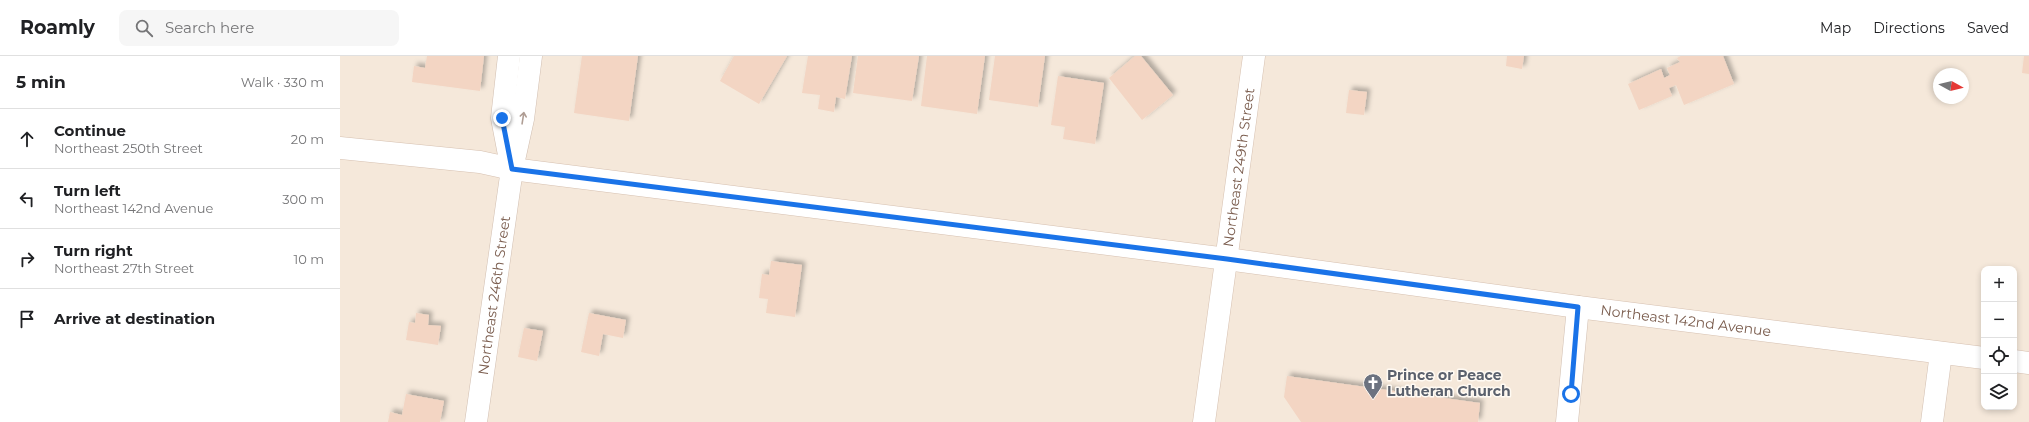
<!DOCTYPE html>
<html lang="en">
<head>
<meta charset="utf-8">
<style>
	:root { --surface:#fff; --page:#f6f6f6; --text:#202124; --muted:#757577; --line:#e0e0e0 }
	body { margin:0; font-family:Montserrat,sans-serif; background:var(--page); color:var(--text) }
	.controls { position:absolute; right:12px; bottom:12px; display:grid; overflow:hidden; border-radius:8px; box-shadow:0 2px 6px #0003 }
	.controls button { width:36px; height:36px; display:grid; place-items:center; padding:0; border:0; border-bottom:1px solid var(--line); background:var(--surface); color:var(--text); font:20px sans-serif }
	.compass { position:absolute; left:1593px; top:12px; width:36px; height:36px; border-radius:50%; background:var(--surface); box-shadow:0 2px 6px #0003; rotate:98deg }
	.stop { position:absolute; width:12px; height:12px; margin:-9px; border:3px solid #1a73e8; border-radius:50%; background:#fff }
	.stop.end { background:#1a73e8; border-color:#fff; box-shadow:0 1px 4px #0008 }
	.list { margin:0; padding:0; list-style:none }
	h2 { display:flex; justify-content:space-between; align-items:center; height:52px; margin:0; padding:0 16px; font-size:17px }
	h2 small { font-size:13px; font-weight:400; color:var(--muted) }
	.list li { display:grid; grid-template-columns:26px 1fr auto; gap:12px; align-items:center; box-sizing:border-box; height:60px; padding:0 16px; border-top:1px solid var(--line) }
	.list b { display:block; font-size:15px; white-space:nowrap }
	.list p { margin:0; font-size:13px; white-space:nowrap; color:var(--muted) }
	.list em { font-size:13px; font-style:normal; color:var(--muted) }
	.icon { flex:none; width:22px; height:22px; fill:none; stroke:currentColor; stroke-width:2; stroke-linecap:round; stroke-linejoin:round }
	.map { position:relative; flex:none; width:1689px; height:366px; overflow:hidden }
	header { display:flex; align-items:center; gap:24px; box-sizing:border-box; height:56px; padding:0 20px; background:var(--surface); border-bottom:1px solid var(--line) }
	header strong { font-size:19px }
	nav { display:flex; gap:22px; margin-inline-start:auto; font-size:14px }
	.search { width:280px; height:36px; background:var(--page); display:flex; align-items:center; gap:10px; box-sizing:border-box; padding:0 14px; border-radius:8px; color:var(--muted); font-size:15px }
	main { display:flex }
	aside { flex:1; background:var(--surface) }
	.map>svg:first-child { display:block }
	.residential { fill:#f5e8da; fill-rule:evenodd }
	.building { fill:#f3d5c3; filter:url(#shadow) }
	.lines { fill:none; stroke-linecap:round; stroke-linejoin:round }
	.street-casing { stroke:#d1beb0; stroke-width:23 }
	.secondary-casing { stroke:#d6c0b0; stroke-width:23 }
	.street { stroke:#fff; stroke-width:22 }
	.secondary { stroke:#fff; stroke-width:22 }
	.oneway { stroke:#af9d94 }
	.route { stroke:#1a73e8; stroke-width:5 }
	.labels { text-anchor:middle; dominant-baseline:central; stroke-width:3; stroke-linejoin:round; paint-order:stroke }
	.street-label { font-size:14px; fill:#7a5c4d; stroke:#fffaf3 }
	.worship-label { font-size:14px; font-weight:bold; fill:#5b616d; stroke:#fffaf3; text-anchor:start }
</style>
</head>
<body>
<header>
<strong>Roamly</strong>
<div class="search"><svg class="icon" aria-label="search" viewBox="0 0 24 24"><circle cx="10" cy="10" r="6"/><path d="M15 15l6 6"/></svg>Search here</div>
<nav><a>Map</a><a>Directions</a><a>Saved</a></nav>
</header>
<main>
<aside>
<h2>5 min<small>Walk · 330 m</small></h2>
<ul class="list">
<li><svg class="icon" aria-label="ahead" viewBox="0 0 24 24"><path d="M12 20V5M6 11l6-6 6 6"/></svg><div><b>Continue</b><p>Northeast 250th Street</p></div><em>20 m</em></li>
<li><svg class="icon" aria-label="left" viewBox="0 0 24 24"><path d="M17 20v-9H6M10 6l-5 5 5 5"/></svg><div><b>Turn left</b><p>Northeast 142nd Avenue</p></div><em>300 m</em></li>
<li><svg class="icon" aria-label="right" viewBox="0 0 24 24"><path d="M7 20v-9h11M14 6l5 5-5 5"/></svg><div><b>Turn right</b><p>Northeast 27th Street</p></div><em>10 m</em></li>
<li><svg class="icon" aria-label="arrive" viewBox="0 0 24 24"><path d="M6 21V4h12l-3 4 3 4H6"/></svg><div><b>Arrive at destination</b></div></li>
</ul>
</aside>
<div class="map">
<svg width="1689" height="366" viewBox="0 0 1689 366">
	<defs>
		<filter id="shadow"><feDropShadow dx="3.5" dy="-3.5" stdDeviation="2" flood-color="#0004"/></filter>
	</defs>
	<rect width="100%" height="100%" fill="#fdf6ec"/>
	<!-- residential -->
	<path class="residential" d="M0 0H1689V366H0ZM1599 18H1623V42H1599ZM1644 213H1674V351H1644Z"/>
	<!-- building -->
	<path class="building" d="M87 0H144L140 35 72 26 74 10 85 12Z
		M242 0H298L289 65 234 57Z
		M394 0H447L419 48 380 25Z
		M468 0H512L505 43 496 41 494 56 478 53 480 39 462 37Z
		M518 0H579L572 45 513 37Z
		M587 0H645L637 58 581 50Z
		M655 0H705L698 51 649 44Z
		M795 0H801L833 39 802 64 769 22Z
		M1167 0H1184L1182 13 1166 10Z
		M1341 0H1383L1394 28 1344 49 1336 29 1329 32 1332 40 1299 54 1288 28 1321 13 1324 22 1330 19 1327 12 1340 6 1337 2Z
		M1684 0H1689V18L1682 17Z
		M718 20 764 27 755 88 723 83 725 71 711 69Z
		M1009 34 1027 36 1024 59 1006 57Z
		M431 205 462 209 455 261 426 257 428 243 419 242 422 218 429 219Z
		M76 257 89 259 88 269 101 270 98 289 66 284 69 266 75 267Z
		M249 257 286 264 283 282 263 278 259 300 241 296Z
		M184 272 203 275 197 305 178 301Z
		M947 320 1140 347 1138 366H961L944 341Z
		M66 338 104 345 100 366H48L50 356 62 359Z"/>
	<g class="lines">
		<defs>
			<g id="street">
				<path d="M169 0 162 62 170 104"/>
				<path id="s1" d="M136 366 172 113 183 63 191 0"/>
				<path d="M1227 366 1238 251"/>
				<path d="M1592 366 1601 297"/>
			</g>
			<g id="secondary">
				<path id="s2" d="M0 92 140 106 172 113 887 203 1238 251 1644 302"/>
				<path d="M1674 305 1689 307"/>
				<path id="s3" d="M864 366 914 0"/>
			</g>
		</defs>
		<!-- street casing -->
		<use href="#street" class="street-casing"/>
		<!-- secondary casing -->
		<use href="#secondary" class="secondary-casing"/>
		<!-- street -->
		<use href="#street" class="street"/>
		<!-- secondary -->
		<use href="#secondary" class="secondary"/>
	</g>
	<!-- one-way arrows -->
	<defs><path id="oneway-shaft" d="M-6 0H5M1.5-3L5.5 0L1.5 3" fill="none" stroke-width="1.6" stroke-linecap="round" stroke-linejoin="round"/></defs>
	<use class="oneway" href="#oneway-shaft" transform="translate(183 62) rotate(-81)"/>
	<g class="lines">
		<!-- route -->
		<path class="route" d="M162 62 172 113 887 203 1238 251 1231 338"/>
	</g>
	<!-- icons -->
	<defs>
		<symbol id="church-pin" viewBox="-11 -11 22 30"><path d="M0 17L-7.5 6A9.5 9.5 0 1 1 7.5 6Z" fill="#6b7280" stroke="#fffaf3"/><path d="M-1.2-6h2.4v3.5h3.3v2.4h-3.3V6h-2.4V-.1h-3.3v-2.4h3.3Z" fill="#fff"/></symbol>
	</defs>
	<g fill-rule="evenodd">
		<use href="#church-pin" x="1022" y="316" width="22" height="30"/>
	</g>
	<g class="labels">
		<!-- street labels -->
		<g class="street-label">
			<text stroke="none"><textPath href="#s3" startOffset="257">Northeast 249th Street</textPath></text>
			<text stroke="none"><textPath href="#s1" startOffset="128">Northeast 246th Street</textPath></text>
			<text stroke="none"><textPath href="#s2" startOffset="1357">Northeast 142nd Avenue</textPath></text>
		</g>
		<!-- worship labels -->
		<g class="worship-label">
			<text x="1047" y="319">Prince or Peace<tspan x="1047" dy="16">Lutheran Church</tspan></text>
		</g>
	</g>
</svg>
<div class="controls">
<button>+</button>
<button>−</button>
<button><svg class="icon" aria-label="locate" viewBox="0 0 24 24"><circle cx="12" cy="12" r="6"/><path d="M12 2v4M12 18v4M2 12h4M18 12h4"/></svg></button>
<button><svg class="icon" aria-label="layers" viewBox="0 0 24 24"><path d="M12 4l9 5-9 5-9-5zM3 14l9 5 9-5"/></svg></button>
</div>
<svg class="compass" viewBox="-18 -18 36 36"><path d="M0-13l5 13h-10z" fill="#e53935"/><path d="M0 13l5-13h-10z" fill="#757577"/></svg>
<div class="stop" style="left:1231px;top:338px"></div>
<div class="stop end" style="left:162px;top:62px"></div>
</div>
</main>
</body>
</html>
